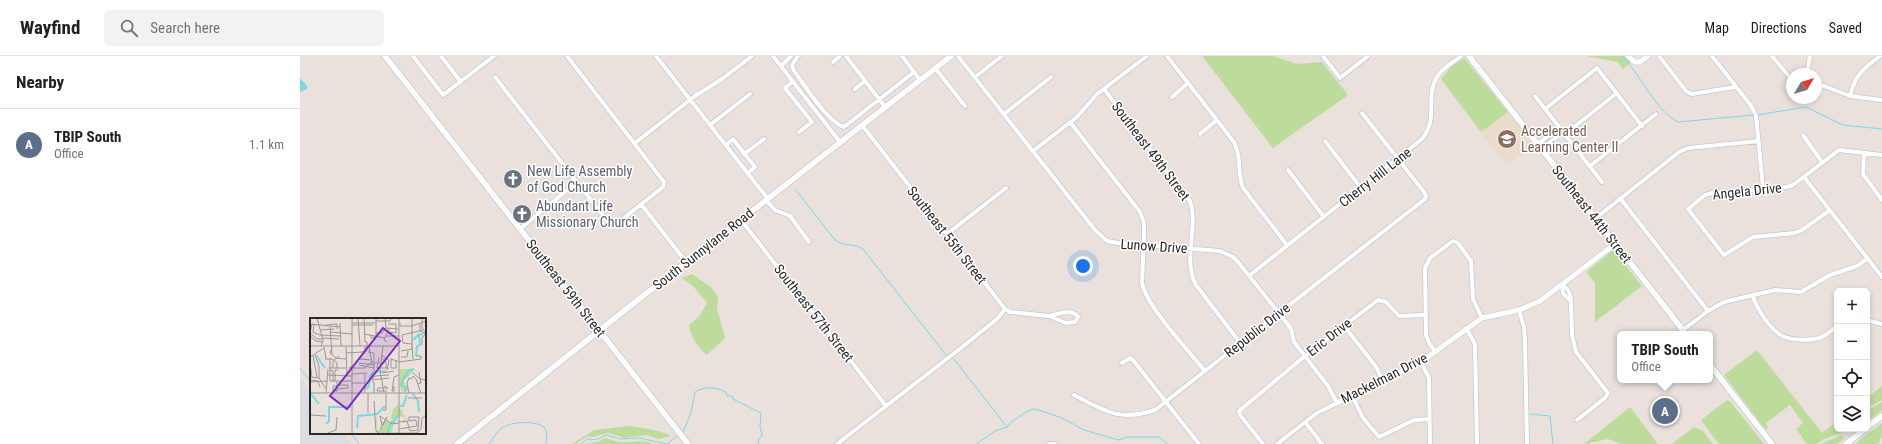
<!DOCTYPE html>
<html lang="en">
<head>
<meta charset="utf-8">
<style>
	:root { --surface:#fff; --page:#f2f2f2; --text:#202124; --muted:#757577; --line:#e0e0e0; --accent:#4984e9 }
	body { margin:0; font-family:"Roboto Condensed",sans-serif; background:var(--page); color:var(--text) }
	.controls { position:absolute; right:12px; bottom:12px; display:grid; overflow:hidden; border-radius:6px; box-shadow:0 2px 6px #0003 }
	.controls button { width:36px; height:36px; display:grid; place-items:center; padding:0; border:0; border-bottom:1px solid var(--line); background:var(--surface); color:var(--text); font:20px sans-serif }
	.compass { position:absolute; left:1486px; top:12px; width:36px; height:36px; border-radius:50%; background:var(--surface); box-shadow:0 2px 6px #0003; rotate:52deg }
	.you { position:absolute; left:783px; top:210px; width:14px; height:14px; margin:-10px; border:3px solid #fff; border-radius:50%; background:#1a73e8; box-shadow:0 0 0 6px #1a73e833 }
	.badge { display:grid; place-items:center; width:26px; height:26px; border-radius:50%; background:var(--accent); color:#fff; font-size:13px; font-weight:700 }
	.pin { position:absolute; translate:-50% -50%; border:2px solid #fff; box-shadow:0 1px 4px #0006 }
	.popup { position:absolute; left:1317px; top:275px; width:96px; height:52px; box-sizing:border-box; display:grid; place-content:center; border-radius:6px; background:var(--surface); filter:drop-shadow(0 1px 3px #0005); font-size:13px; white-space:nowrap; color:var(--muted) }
	.popup b { font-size:15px; color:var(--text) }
	.popup::after { content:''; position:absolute; left:50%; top:100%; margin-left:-8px; border:8px solid transparent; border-top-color:var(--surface) }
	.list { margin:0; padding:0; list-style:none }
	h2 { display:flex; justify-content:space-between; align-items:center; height:52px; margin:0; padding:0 16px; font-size:17px }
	h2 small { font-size:13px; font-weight:400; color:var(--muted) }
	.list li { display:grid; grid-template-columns:26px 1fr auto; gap:12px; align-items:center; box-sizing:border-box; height:72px; padding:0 16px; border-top:1px solid var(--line) }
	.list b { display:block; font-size:15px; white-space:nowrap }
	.list p { margin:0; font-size:13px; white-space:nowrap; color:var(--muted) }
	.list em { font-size:13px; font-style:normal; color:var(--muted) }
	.icon { flex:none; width:22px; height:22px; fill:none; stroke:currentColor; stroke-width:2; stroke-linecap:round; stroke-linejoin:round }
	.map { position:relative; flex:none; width:1582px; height:388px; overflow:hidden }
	header { display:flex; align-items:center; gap:24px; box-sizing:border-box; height:56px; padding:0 20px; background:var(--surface); border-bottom:1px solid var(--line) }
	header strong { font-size:19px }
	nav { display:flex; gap:22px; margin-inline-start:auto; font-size:14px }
	.search { width:280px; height:36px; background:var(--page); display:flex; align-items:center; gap:10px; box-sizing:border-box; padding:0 14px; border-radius:6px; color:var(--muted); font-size:15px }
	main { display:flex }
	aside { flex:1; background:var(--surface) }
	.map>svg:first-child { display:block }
	.industrial { fill:#dcdce3 }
	.education { fill:#eadbcc }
	.green { fill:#bddc9c }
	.water { fill:#77dae3 }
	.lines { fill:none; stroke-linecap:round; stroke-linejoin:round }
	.stream { stroke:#77dae3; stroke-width:1 }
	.minor-casing { stroke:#c4c9d1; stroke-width:5.5 }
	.tertiary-casing { stroke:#c4c9d1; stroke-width:6 }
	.secondary-casing { stroke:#c4c9d1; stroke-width:7 }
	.minor { stroke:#fff; stroke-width:4 }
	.tertiary { stroke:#fff; stroke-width:5 }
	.secondary { stroke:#fff; stroke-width:5.5 }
	.labels { text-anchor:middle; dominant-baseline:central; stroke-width:3; stroke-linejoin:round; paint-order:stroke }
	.education-label { font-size:14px; fill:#785e54; stroke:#fff; text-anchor:start }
	.street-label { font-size:14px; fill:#292929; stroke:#fff }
	.worship-label { font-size:14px; fill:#5b616d; stroke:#fff; text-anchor:start }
	.inset-river { fill:none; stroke:#77dae3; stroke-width:2 }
	.inset-road { fill:none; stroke:#9d9794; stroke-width:1 }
	.view { fill:#7b2cbf; fill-opacity:0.15; stroke:#7b2cbf; stroke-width:2 }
	.inset-edge { fill:none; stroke:#292929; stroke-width:2 }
</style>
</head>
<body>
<header>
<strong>Wayfind</strong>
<div class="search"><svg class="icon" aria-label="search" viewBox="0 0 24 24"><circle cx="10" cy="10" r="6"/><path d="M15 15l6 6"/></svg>Search here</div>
<nav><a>Map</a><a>Directions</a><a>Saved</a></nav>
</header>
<main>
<aside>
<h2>Nearby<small></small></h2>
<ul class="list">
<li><span class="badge" style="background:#5c6f8a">A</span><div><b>TBIP South</b><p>Office</p></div><em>1.1 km</em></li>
</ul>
</aside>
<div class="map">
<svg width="1582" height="388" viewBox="0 0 1582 388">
	<rect width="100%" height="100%" fill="#eae1dc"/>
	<!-- industrial -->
	<path class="industrial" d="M0 323 11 336V377H43L52 388H0Z"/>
	<!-- education -->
	<path class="education" d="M1208 56 1233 89 1206 110 1181 76Z"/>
	<!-- green -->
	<path class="green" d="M902 0H973L997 8 1022 6 1048 39 973 92Z
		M1287 0H1333L1335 3 1323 13 1317 6Z
		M1162 3H1165L1208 56 1181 76 1141 23 1151 11Z
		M1313 194 1342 230 1295 266V227L1286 216Z
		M392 218 411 231 418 240 417 252 425 282 407 299C398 292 391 281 389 269L399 261 407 247 393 230 382 222Z
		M1457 294 1522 377 1534 368 1541 377 1522 384 1517 388H1507L1496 373 1503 367 1490 349 1466 367 1469 373 1465 368 1468 373H1465L1424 319Z
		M1582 330V344L1567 352V342Z
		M1427 344 1430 345 1464 388H1419L1401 364Z
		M1582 346V354L1567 366V355Z
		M1330 351 1358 388H1321L1308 383 1284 388Z
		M1582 367V380L1578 388H1555Z
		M330 370C341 372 362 374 371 380L358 383 347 379 324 382 309 377 292 381 287 380 276 388H272L294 374Z
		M1394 371 1403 375 1413 388H1372Z
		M1542 379 1544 383 1537 388H1520Z
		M305 382C311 383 316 386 320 386 334 387 341 383 356 388H283L298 386Z"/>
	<!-- water -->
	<path class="water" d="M0 22 7 30V33L0 36Z"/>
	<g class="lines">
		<!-- stream -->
		<path class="stream" d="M1322 0C1342 20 1353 52 1378 66L1454 59
			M1457 59 1506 51 1543 69 1582 73
			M495 133 535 184C544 191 554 187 563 193L646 299
			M653 302 707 371
			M0 312 11 326
			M1230 358 1250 360 1253 388
			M383 376 391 357 395 336C405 330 416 331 426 336L427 340H432L433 343 461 357 460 370 462 379 459 383 458 388
			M51 377 59 388
			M189 388C193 384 195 378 198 375 207 365 234 364 244 371L247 377 246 388
			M281 388 288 382 289 384 298 383 307 379 320 383 339 382 367 388 379 379
			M676 388 695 375 707 371 710 367 726 356 733 353 739 354 762 362 784 374 818 384 828 381H859L868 388"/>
		<defs>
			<path id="minor" d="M113 0 143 39 194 0
				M141 0 161 26
				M356 0 468 143
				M473 0 540 86
				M498 0 492 9 494 15C505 29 527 66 544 71L614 16
				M546 0 585 51
				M602 0 620 24
				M658 0 795 174 807 185 818 187 920 195 933 201 938 206 986 266 991 273 994 286 1028 330 1037 347 1017 357 977 388
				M867 0 934 86C942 101 937 117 943 132L987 189
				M1023 0 1040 22 1068 0
				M1359 0 1386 35 1392 38 1435 31
				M1412 0 1452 51 1456 60 1463 132
				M1472 0 1492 24
				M533 6 540 0
				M481 10 491 0
				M635 12 665 50
				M1507 18 1510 0
				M195 21 308 166 315 169 363 131 364 126 267 0
				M675 21 702 0
				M493 25 485 32 512 66 499 76
				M1516 27 1550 40 1582 44
				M555 33 565 25
				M804 33 890 145C899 172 882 203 896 229L941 288
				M1235 40 1302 126
				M1550 40C1555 19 1563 13 1580 0
				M872 41 888 27
				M1245 53 1297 12 1342 70
				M704 58 751 21
				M770 66 840 156 844 167V179L842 227C847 251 888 294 905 315
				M410 69 450 38
				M562 69 705 253 710 256 749 260 766 267 775 266 778 261C773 252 757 258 749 260
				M900 78 917 64
				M1265 78 1317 37
				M1503 79 1522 106
				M1025 85 1061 132
				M335 87 395 40 422 23 452 0
				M1238 88 1259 71
				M426 89 433 83 455 111 448 117
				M1242 93 1263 76
				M733 95 777 61 797 38 847 0
				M1564 97 1563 118 1582 144
				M444 98 464 83
				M1290 110 1356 58
				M988 114 1024 161
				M1504 121 1582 221
				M1320 142 1408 255
				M466 144 475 154 490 160 509 186
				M341 148 386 206
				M1530 154 1502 174 1495 177 1453 181 1424 199 1388 153 1405 139 1412 137 1487 131 1493 129 1539 94 1582 99
				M1296 162 1379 96 1388 92 1459 85
				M441 164 586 350
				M220 173 277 126
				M647 178 706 132
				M950 219 1122 83C1140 61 1123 40 1139 18 1144 11 1154 6 1161 0
				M1262 229C1269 233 1271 238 1271 246L1263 237Z
				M1452 239C1457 252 1467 269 1479 278 1488 285 1511 285 1522 281 1528 278 1532 274 1537 270
				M1271 246 1272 279 1276 296 1308 337 1305 342 1277 364
				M1219 254 1224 271 1225 284 1227 388
				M1567 264 1582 268
				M1044 270 1077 312 1082 325
				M1166 272 1174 286 1175 289 1177 388
				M1383 274 1408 255 1424 246 1475 234 1501 236 1530 219 1557 210 1567 203
				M1135 295 1129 287 1126 279 1125 212 1130 202 1153 185 1158 187 1171 205 1173 243 1182 262
				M1121 306 1129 322 1130 388
				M822 307 830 302 833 304 899 388
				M774 339C805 355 819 366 855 354L1125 143 1126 141 1124 136 1062 57
				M1052 339 1063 362 1079 381 1114 364 1129 363
				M1005 366 1022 388
				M537 388 661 292 697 263 705 253
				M750 388H755
				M963 388 940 359 939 355 1005 300 1078 244 1086 246 1099 260 1126 259"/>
			<path id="tertiary" d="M1328 0 1335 6H1340L1348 0
				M1037 347 1121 306 1182 262 1219 254 1240 245 1315 188"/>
			<path id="secondary" d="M85 0 388 388
				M1169 0 1386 278
				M1410 309 1472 388
				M1567 371 1582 360
				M157 388 325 254 651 0
				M1546 388 1565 373"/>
		</defs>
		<!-- minor casing -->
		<use href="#minor" class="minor-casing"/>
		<!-- tertiary casing -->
		<use href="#tertiary" class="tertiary-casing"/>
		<!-- secondary casing -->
		<use href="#secondary" class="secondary-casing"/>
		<!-- minor -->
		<use href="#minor" class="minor"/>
		<!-- tertiary -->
		<use href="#tertiary" class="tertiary"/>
		<!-- secondary -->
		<use href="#secondary" class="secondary"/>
	</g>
	<!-- icons -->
	<defs>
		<symbol id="school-disc" viewBox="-11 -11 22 22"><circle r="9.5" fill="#8d6e63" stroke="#fff"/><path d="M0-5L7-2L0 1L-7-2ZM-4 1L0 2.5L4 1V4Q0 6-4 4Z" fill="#fff"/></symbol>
		<symbol id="church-disc" viewBox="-11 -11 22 22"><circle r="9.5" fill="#6b7280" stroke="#fff"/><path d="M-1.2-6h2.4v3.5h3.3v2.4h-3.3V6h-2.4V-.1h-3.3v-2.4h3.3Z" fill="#fff"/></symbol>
	</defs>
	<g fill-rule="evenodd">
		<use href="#school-disc" x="1196" y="72" width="22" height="22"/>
		<use href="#church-disc" x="202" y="112" width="22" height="22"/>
		<use href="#church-disc" x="211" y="147" width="22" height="22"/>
	</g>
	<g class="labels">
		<!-- education labels -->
		<g class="education-label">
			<text x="1221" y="75">Accelerated<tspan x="1221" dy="16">Learning Center II</tspan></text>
		</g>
		<!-- street labels -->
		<g class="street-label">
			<text transform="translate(851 95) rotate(53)">Southeast 49th Street</text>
			<text transform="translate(1075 121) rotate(-38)">Cherry Hill Lane</text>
			<text transform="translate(1447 135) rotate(-6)">Angela Drive</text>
			<text transform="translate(1292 158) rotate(52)">Southeast 44th Street</text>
			<text transform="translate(647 179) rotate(52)">Southeast 55th Street</text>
			<text transform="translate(854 190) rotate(4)">Lunow Drive</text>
			<text transform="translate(403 193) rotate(-38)">South Sunnylane Road</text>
			<text transform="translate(266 232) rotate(52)">Southeast 59th Street</text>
			<text transform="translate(514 257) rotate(52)">Southeast 57th Street</text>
			<text transform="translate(957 274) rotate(-38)">Republic Drive</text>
			<text transform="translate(1029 281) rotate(-38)">Eric Drive</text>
			<text transform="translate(1084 322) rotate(-27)">Mackelman Drive</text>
		</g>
		<!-- worship labels -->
		<g class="worship-label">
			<text x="227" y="115">New Life Assembly<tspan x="227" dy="16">of God Church</tspan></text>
			<text x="236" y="150">Abundant Life<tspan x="236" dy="16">Missionary Church</tspan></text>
		</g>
	</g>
	<!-- overview -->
	<g transform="translate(10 262)">
		<rect width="116" height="116" fill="#eae1dc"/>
		<path d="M90 51H106L93 63 98 70 96 74 91 73 90 67ZM88 87 89 91 95 93H91L95 98 96 101 99 100 94 103 98 105 89 104 94 102 95 99 89 98V94L88 98 84 102 82 114 79 115 84 116H78L67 114 66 100 70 98 67 100V112H70L72 108 70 99 73 105 77 99 73 108 76 103 80 105 83 103 81 101 83 91Z" fill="#bddc9c"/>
		<path class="inset-river" d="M103 22 108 17 113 16M6 37 15 50M106 38 107 28 110 27 109 17M56 71 59 68 60 58 66 54 76 53M95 74 97 71 91 67 93 62 99 52 104 51M1 76 9 86M103 76 108 83 109 94M90 88H93L97 77M16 106 19 103V89H41M47 110 48 98 67 96 75 88M77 116 81 104H84L88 97"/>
		<path class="inset-road" d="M7 0 13 22 11 28M42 0V116M48 0 50 28M54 0 55 24H57V28M75 0 76 10 88 11M112 0V10L116 15M66 3H80L81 0M30 5 31 28M42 5H65M90 5V8H102L116 3M0 6 30 9M2 6 0 15 7 21H12M4 6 3 14 12 18M110 6V13L116 16M16 7 27 6V11M42 7H63M20 9 22 36M11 12 24 11M20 14 42 16M77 14 86 15V6H78M66 15H72L76 10M54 16 75 20M11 17 30 18M61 17V20L70 18M0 18 6 23 13 24M76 18H89M13 20 29 21M63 21H66V0M77 24 74 22 79 11M102 26 93 25 92 17 113 12M112 27V20L116 15M0 28H89M36 28 37 58M59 28 62 45M73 28 70 52 74 75M102 28 103 41M14 29 16 41M22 30 20 35 26 40 36 41M53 33 56 34V28L54 32M91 33 102 31V0M58 34 64 35V53L61 56M36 35 53 34M5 37 9 48V60M71 37 79 42 77 52M3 38 7 59M0 39 14 30M69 39 67 50H79M91 39H97L98 33M20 40V63H42M71 40 76 44V50M81 40V50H86V42M15 41H22L27 45V50M49 41 62 42M81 41 89 44 111 41V38H106M49 45 64 47M0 46 2 59M49 47 64 50M42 48 39 50H55L60 45H70M19 50H36M23 50V43L29 38M20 52 23 53V63M72 55 84 53M103 55 110 61 116 62M42 56 57 55M55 56V75M18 57 42 58M0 59 9 60 16 71M101 61 103 58 106 61 111 75M0 62 8 63 10 69M62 62 65 58 79 57M62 62 79 60M25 63V52H28M0 64 18 63M62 64H64V75M42 65H55M108 66 111 65 109 54M27 68H23V73H27V63M74 68 78 70H68L67 73H77M84 68V73H82L84 59 89 57M28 71 38 70V67H28M0 75H116M16 75 18 51M99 75 97 65 99 60 101 61M98 80H112M64 83 66 113 69 115M73 92H76V75M58 95V75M0 97 16 98M77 99 73 107V106ZM97 103 100 113 108 112 109 99H99V102M89 111 107 108 106 102 89 104M70 112 72 108 70 98 82 106 89 105M18 115 26 112 27 99M0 116 107 115 111 111 112 100 116 97M89 116V0"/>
		<path class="view" d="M73 10 90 23 37 91 20 78Z"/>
		<rect width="116" height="116" class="inset-edge"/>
	</g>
</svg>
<div class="controls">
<button>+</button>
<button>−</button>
<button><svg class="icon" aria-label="locate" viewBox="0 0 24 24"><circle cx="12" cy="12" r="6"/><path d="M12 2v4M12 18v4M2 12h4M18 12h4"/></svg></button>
<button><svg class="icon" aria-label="layers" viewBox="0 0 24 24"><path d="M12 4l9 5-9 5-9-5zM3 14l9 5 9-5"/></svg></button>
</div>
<svg class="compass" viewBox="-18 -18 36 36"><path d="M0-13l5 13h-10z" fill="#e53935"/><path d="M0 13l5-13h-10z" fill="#757577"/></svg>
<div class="you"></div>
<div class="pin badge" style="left:1365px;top:355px;background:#5c6f8a">A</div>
<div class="popup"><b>TBIP South</b>Office</div>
</div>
</main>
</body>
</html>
